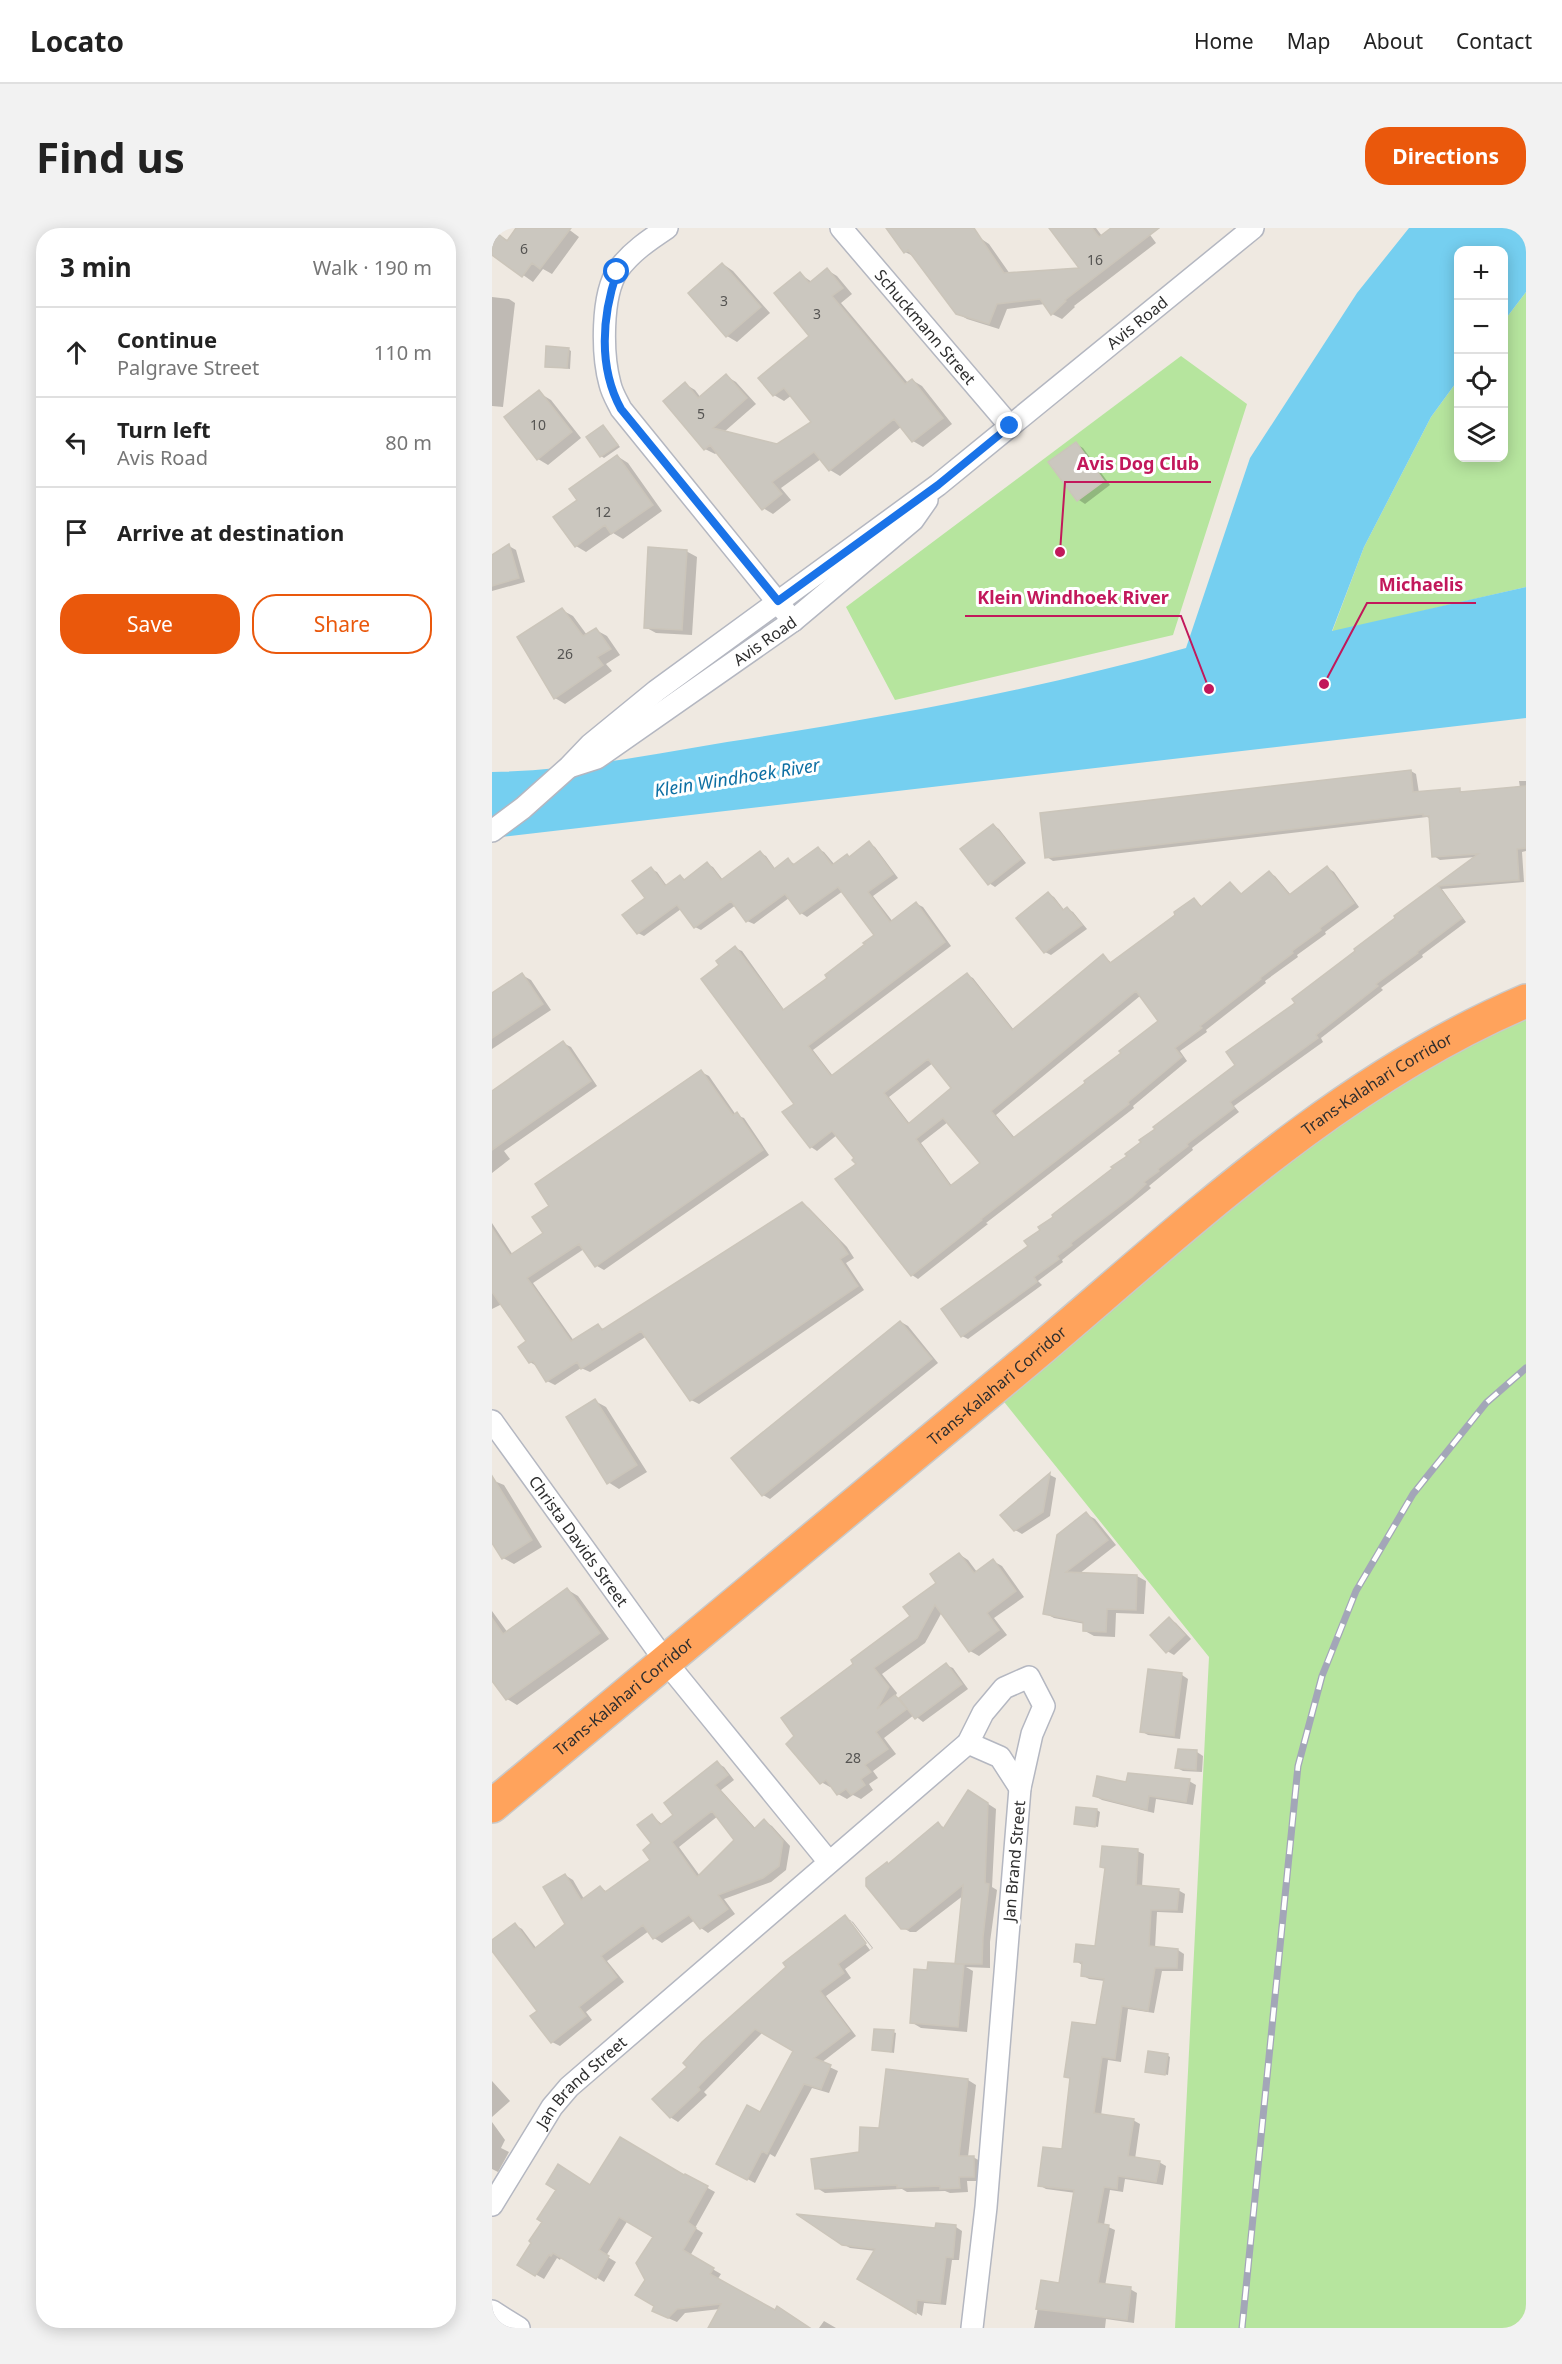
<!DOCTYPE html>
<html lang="en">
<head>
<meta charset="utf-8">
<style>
	:root { --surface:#fff; --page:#f2f2f2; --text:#222; --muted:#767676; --line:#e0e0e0; --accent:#ea580c }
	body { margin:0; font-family:"Noto Sans",sans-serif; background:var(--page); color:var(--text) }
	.controls { position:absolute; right:18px; top:18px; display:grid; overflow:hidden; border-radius:12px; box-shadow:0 3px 15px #0003 }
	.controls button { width:54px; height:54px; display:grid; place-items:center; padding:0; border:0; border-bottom:2px solid var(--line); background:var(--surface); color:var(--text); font:30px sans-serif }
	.stop { position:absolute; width:18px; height:18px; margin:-14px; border:4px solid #1a73e8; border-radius:50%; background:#fff }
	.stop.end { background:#1a73e8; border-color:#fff; box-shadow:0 2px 6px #0008 }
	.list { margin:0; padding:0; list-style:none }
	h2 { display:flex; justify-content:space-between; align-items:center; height:78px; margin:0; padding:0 24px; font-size:26px }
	h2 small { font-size:20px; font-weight:400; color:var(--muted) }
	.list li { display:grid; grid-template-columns:39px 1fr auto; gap:18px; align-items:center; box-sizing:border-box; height:90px; padding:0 24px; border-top:2px solid var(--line) }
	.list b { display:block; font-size:22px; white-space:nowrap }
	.list p { margin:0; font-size:20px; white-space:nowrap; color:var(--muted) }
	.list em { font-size:20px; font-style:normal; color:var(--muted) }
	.actions { display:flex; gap:12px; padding:18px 24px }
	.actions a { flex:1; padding:14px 0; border:2px solid var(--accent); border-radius:24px; text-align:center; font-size:21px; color:var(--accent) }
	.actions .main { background:var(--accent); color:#fff }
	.icon { flex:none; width:33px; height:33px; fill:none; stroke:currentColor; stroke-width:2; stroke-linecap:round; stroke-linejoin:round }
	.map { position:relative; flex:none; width:1034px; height:2100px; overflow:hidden; border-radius:24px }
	header { display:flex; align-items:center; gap:36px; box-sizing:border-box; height:84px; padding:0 30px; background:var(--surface); border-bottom:2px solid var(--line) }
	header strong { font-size:28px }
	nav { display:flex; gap:33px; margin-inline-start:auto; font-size:21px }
	.intro { display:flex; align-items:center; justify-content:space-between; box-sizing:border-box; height:144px; padding:0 36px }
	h1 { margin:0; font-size:42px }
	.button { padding:15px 27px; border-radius:24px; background:var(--accent); color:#fff; font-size:21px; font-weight:700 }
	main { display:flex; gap:36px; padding:0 36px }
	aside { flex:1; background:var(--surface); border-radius:24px; box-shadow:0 3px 15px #0003 }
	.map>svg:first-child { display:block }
	.green { fill:#b6e59e }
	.water { fill:#75cff0 }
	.shadow { fill:#0003; fill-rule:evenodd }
	.building { fill:#cbc7bf; stroke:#cbc5ba; stroke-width:1.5; fill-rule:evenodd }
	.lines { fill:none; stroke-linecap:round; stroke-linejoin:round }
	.street-casing { stroke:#b4b7c1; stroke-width:24 }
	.highway-casing { stroke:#c9c9c9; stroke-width:36 }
	.street { stroke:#fff; stroke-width:21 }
	.highway { stroke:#ffa35c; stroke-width:33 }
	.rail-casing { stroke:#a3a6b8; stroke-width:7 }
	.rail { stroke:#fff; stroke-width:4.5; stroke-dasharray:14; stroke-linecap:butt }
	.route { stroke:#1a73e8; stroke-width:8 }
	.labels { text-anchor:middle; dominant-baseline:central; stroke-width:6; stroke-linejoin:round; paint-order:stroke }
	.number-label { font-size:14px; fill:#555452 }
	.street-label { font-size:16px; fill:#2e2e2e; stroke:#fff }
	.water-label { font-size:18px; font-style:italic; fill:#0d6fa3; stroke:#fff }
	.leader { fill:none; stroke:#c2185b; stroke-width:2 }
	.callout-dot { fill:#c2185b; stroke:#fff; stroke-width:2 }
	.callout-label { font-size:18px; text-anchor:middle; font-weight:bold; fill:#c2185b; stroke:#fff; stroke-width:6; stroke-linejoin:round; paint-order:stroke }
</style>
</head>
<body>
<header>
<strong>Locato</strong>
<nav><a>Home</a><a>Map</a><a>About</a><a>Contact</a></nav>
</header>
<div class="intro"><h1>Find us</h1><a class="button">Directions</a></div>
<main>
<aside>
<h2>3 min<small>Walk · 190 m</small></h2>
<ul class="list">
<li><svg class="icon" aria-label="ahead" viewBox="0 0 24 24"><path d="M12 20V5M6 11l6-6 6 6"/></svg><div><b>Continue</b><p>Palgrave Street</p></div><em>110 m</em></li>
<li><svg class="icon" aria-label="left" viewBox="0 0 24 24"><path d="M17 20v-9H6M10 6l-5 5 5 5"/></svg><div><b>Turn left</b><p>Avis Road</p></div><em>80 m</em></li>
<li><svg class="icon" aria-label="arrive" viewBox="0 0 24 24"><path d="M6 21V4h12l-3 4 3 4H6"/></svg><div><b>Arrive at destination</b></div></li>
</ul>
<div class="actions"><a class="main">Save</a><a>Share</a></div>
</aside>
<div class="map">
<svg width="1034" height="2100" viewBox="0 0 1034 2100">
	<rect width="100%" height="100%" fill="#efe9e1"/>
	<!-- green -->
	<path class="green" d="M1034 64V359L840 404 872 319 939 189 966 152V230H1011L1012 93Z
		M689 128 755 176 681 407 403 472 354 379Z
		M1034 773V2100H683L717 1429 501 1160 876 858Z"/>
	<!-- water -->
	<path class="water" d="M917 0H1034V64L1012 93 1011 22H966V152L939 189 872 319 840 403 1034 359V490L0 610V544C79 543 157 527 235 514 389 490 543 462 694 420L758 230 865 65Z"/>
	<!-- shadow -->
	<path class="shadow" d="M26 0H75L87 9 60 46 51 41 41 54 0 25V13L5 6 17 13Z
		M396 0H452L488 10 497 16 518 46 590 42 570 0H604L610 8 621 0H653L664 15 582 78 583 79 570 91 560 86 553 76 515 81 507 101 475 91 465 85 423 29 413 24Z
		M231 36 241 43 278 85 245 114 235 108Z
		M335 42 345 48 360 66 349 75 416 155 420 152 430 158 460 196 431 219 421 213 409 199 348 248 338 242 329 231 289 260 299 272 281 286 271 280 226 224 223 226 213 221 193 156 203 162 209 170 234 148 244 154 264 176 232 204 286 218 321 194 300 167 292 173 282 167 268 150 319 108 308 46 320 54Z
		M0 69 17 71 23 75 11 179 0 178Z
		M76 121 79 123 78 141 54 138Z
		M49 166 59 172 89 210 56 237 46 231Z
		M111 199 128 219 112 230 109 228Z
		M584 216 591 220 618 257 593 276 587 272 558 235Z
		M125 228 136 235 170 283 131 311 121 305 94 324 84 318 87 273Z
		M17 318 24 322 33 354 0 363V329Z
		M194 323 205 329 200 407 164 405 153 399Z
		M70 382 81 388 95 407 104 402 115 408 128 427 114 436 120 443 73 476 63 470Z
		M919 543 924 546 927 565 967 562 973 565 1028 560 1027 553H1034V623L1030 624 1032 654 950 661 974 694 930 727 931 729 889 760 891 762 829 810 831 814 742 878 747 884 700 920 701 922 657 958 659 960 570 1032 571 1034 546 1053 550 1057 476 1111 470 1108 538 1018 623 941 745 837 805 775 905 690 904 688 984 629 948 632 942 628 939 591 935 589 561 633 555 629Z
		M501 597 507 601 534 635 503 659 497 655Z
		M377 615 383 619 406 650 381 668 401 694 425 676 431 679 459 718 321 822 341 848 475 747 481 750 522 802 611 728 620 735 686 687 702 672 711 679 738 656 751 667 777 645 783 648 799 667 836 640 842 644 867 679 833 704 834 706 805 727 806 729 773 753 774 755 714 802 715 804 688 823 695 833 641 878 642 880 494 995 496 996 426 1051 420 1047 345 951 366 936 364 931 345 907 325 923 319 919 304 876 230 738 243 720 250 723 293 783 337 750 384 707 351 663 315 689 309 685 297 670 262 696 255 693 244 677 209 702 203 699 189 681 152 708 146 705 155 670 159 641 165 644 175 658 188 649 194 652 215 636 221 639 231 652 268 625 274 628 284 642 296 632 304 637 326 621 332 624 343 637 358 630ZM648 768 668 794 595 855 523 910 504 887ZM441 835 461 860 418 896 397 869ZM456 894 490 935 460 958 429 915Z
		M556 665 562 669 573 683 576 681 581 684 595 701 559 727 553 724Z
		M30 747 39 752 59 782 0 821V764L2 765Z
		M71 815 79 819 105 858 12 923 18 931 0 945V865Z
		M209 844 217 848 244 887 252 890 277 927 112 1042 105 1038 92 1021 41 1055 82 1113 106 1098 113 1102 310 975 317 980 355 1019 362 1030 354 1035 372 1062 207 1176 199 1172 155 1108 98 1144 89 1140 63 1157 55 1153 46 1139 38 1134 36 1113 10 1076 0 1081V995L21 1027 53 1006 60 978Z
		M409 1094 416 1098 446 1135 278 1271 271 1267 241 1230Z
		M103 1173 114 1179 155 1244 127 1261 116 1254Z
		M558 1247 564 1250 558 1288 530 1306 523 1302 510 1288Z
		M0 1252 12 1257 50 1319 22 1336 11 1330 0 1312Z
		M594 1286 603 1291 624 1317 587 1346 645 1348 654 1353 652 1386 624 1385 623 1409 602 1408 593 1403V1396L562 1390 553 1385Z
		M467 1326 476 1332 485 1344 501 1333 510 1338 532 1369 502 1390 515 1407 487 1428 478 1423 450 1384 433 1415 390 1446 405 1465 403 1469 408 1471 454 1437 461 1440 476 1461 431 1494 422 1487 392 1510 404 1526 381 1543 386 1550 377 1556 381 1562 369 1571 361 1567 355 1571 346 1566 340 1558 338 1559 329 1554 363 1436 420 1388Z
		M76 1362 86 1368 117 1411 25 1477 15 1471 0 1450V1383L16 1405Z
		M678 1391 684 1395 699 1411 682 1427 675 1423Z
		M690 1447 696 1451 688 1511 656 1507 649 1503Z
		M705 1524 711 1528 710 1544 691 1543 685 1540Z
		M225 1535 232 1539 242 1552 229 1562 264 1601 272 1593 280 1598 298 1618 294 1642 279 1654 232 1671 243 1686 216 1705 209 1700 203 1692 170 1715 162 1710 157 1703 115 1733 132 1754 94 1784 100 1792 68 1818 60 1814 47 1783 0 1720V1714L23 1697 30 1701 45 1721 75 1696 73 1647 81 1652 92 1671 108 1660 116 1664 160 1633V1588L171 1597 183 1587ZM226 1588 244 1612 208 1648 187 1619Z
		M697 1553 704 1557 701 1577 664 1571 662 1585 610 1572 603 1568 635 1556Z
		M484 1568 504 1581 500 1659 505 1662 498 1714V1740L474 1739 481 1743 475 1804 429 1800 419 1794 437 1743 470 1738 472 1667 424 1704H418L410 1699 397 1637 446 1596 453 1600Z
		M605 1582 608 1584 606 1599 583 1595Z
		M645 1623 652 1626 650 1659 686 1662 693 1666 691 1685 665 1684 663 1720 686 1722 692 1726 691 1743H670L662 1785 636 1781 629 1834 616 1832 609 1888 641 1892 648 1896 643 1931 667 1934 674 1938 671 1957 633 1951 631 1964 618 1962 612 1997 623 2002 613 2058 638 2061 645 2065 642 2095 614 2091 613 2100H542L551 2053 568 2056 584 1965 554 1961 547 1957 571 1923 580 1851 574 1848 605 1798 613 1753 597 1751 590 1747V1737L584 1733 604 1720 614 1641 610 1638Z
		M353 1689 361 1694 381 1720 353 1741 359 1750 334 1768 364 1808 329 1835 346 1843 337 1865 320 1860 283 1929 278 1926 263 1955 234 1940 269 1886 303 1822 271 1804 212 1864 215 1867 186 1894 178 1889ZM356 1693H359L380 1720 378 1722Z
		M401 1804 404 1805 402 1825 382 1821Z
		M675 1827 678 1829 676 1847 655 1843Z
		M396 1843 476 1852 484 1857 476 1929H481L490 1934V1953H475L476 1964 458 1965 453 1963 415 1964 410 1961 333 1965 325 1960 368 1925 389 1901Z
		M0 1853 18 1873 0 1889Z
		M0 1894 13 1912 9 1920 17 1924 6 1944 0 1941Z
		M194 1948 223 1964 203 2000 211 2005 198 2028 229 2046 225 2052 317 2100H230L228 2081 193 2085 185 2094 169 2087 154 2052 163 2008 136 1992 114 2028 124 2034 112 2054 70 2028 68 2032 65 2030 52 2051 27 2037 99 1959Z
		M464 1999 470 2003 467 2032H460L454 2077 432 2075 430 2088 367 2050 384 2023 358 2020 351 2016Z
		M332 2093 344 2100H327Z"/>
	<!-- building -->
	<path class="building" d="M24 0H79L48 41 40 35 30 49 0 27V1L15 13Z
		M394 0H482L512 45 587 40 557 0H600L607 9 619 0H667L573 72 574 73 559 87 548 71 505 76 497 96 464 86 416 22 412 25Z
		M230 35 269 79 234 109 196 65Z
		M335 40 351 60 340 68 413 156 420 151 451 190 420 214 402 191 337 243 322 224 280 254 290 266 270 282 218 217 212 222 171 173 193 154 206 170 234 146 255 170 221 200 285 216 319 194 292 160 281 168 266 150 317 108 282 65 308 44 317 55Z
		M54 118 77 120 75 140 53 139Z
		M47 162 80 204 45 232 12 189Z
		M111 197 126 217 108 229 94 209Z
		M584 214 612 253 585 273 556 234Z
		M125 227 161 277 119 306 113 297 83 319 61 289 85 272 77 261Z
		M17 316 27 350 0 358V327Z
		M156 319 195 322 190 402 152 400Z
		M70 380 91 408 104 400 119 421 105 429 111 437 62 471 25 409Z
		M919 542 921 564 968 560V564L1034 558V620L1025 621 1027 652 946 658 970 690 925 724 926 725 884 756 886 758 824 807 826 810 738 874 742 880 695 916 696 918 666 941 667 943 652 954 654 956 640 969 579 1015 580 1017 565 1028 567 1031 542 1049 545 1054 469 1109 449 1081 536 1018 532 1013 548 1002 546 999 561 989 560 987 621 940 619 939 635 928 633 926 649 914 647 912 663 901 661 899 743 837 734 824 803 775 800 771 863 723 862 721 903 690 902 688 986 626 940 629 937 588H931V586L553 630 548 585Z
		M501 596 529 631 496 657 468 621Z
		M377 613 401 646 376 664 398 694 424 674 453 714 316 818 339 848 475 745 520 802 611 726 618 735 683 687 682 684 702 670 709 679 738 654 749 666 777 643 797 667 835 638 862 675 828 700 829 702 800 723 801 725 768 750 769 751 708 798 710 800 683 820 690 829 636 874 637 876 489 991 490 992 419 1048 343 951 364 936 360 932 362 930 340 903 318 920 290 884 302 876 209 751 227 737 224 733 243 718 291 782 335 750 333 747 373 716 371 715 382 707 346 659 308 686 293 666 254 694 239 673 202 700 185 677 145 706 130 687 153 670 140 653 159 639 173 658 188 647 192 652 215 634 229 652 268 623 282 641 296 630 301 637 326 619 340 637 355 626 357 629ZM644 763 666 793 627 823 629 825 592 853 593 855 521 910 499 883ZM436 831 459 860 416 896 392 865ZM451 890 488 935 458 958 424 911Z
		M556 664 571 682 575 679 590 697 552 725 524 690Z
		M30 745 51 776 0 810V765Z
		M71 813 99 853 0 922V863Z
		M209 842 241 887 245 884 271 922 103 1039 87 1016 35 1050 79 1113 106 1096 110 1102 310 974 347 1013 356 1026 348 1031 366 1058 198 1173 149 1103 89 1141 85 1134 54 1154 41 1133 37 1135 26 1119 34 1113 0 1064V1000L18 1027 51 1005 40 989 57 978 43 956Z
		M408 1093 440 1131 270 1268 239 1230Z
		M103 1171 145 1237 115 1256 74 1189Z
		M558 1245 551 1284 522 1303 508 1287Z
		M0 1248 40 1312 10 1331 0 1315Z
		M594 1284 616 1312 574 1344 645 1347 644 1382 615 1381 614 1404 591 1403V1394L551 1386 565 1307Z
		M467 1325 482 1345 501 1331 524 1363 495 1385 507 1402 477 1424 443 1377 425 1410 382 1440 397 1459 385 1481 403 1467 415 1481 384 1504 396 1521 373 1537 379 1544 369 1551 373 1557 359 1567 354 1561 345 1567 334 1552 328 1556 294 1516 302 1508 289 1490 361 1436 359 1432 418 1388 411 1379 444 1355 438 1346Z
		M75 1360 108 1405 14 1472 0 1453V1390L11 1406Z
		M677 1389 693 1407 674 1425 658 1407Z
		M454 1435 470 1456 423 1491 407 1470Z
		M656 1441 690 1445 682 1508 648 1504Z
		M686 1521 705 1522 704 1542 683 1540Z
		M225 1533 236 1547 223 1557 262 1601 272 1591 291 1613 287 1638 271 1650 226 1667 236 1681 208 1701 197 1687 161 1711 151 1697 109 1728 125 1749 87 1779 94 1788 59 1815 38 1788 45 1783 0 1723V1712L23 1695 42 1721 73 1696 51 1659 73 1646 89 1672 108 1658 113 1664 158 1632 151 1622 159 1615 145 1597 160 1586 168 1597 181 1587 172 1575ZM220 1583 242 1612 205 1649 180 1614Z
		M636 1545 698 1551 694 1574 657 1568 655 1582 601 1568 605 1548 634 1554Z
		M476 1562 496 1575 493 1655 497 1656 491 1709 490 1736H463L471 1657 416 1701H409L374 1658V1650L395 1634 396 1636 446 1594 451 1601Z
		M584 1579 605 1581 603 1599 582 1596Z
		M610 1618 646 1621 644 1657 687 1661 685 1682H659L657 1718 686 1721 685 1740H663L656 1783 630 1778 623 1831 610 1829 602 1885 642 1891 636 1928 668 1933 664 1954 626 1948 625 1961 612 1959 605 1995 617 1997 606 2055 639 2059 635 2092 544 2081 549 2052 567 2055 582 1962 546 1958 551 1919 570 1921 578 1850 572 1849 580 1794 604 1797 612 1751 589 1748 590 1734H582L584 1716 603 1718 613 1640 608 1639Z
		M353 1687 374 1715 346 1736 352 1745 328 1763 358 1803 322 1830 339 1837 329 1861 312 1856 275 1926 270 1923 255 1952 224 1936 255 1877 268 1884 301 1823 263 1801 206 1859 208 1862 178 1890 160 1871 195 1839 191 1835 210 1814 294 1739 291 1735Z
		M436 1734 472 1736 466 1799 418 1795 422 1741 435 1742Z
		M382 1801 402 1802 399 1824 380 1822Z
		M656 1823 676 1826 673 1847 653 1844Z
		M394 1841 476 1851 467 1928H482V1949H467L468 1960 448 1961V1958L405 1960V1957L323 1961 319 1931 367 1924 368 1899 387 1900Z
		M128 1909 192 1947 193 1946 216 1958 196 1994 204 2000 191 2022 222 2040 218 2046 283 2082 285 2078 318 2100H216L229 2076 185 2081 176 2090 160 2083 162 2078 143 2067 153 2052 144 2035 161 2009 127 1989 107 2022 117 2028 104 2051 61 2025 59 2028 57 2027 43 2048 25 2037 39 2015 37 2013 50 1994 45 1991 64 1962 54 1956 66 1936 98 1957Z
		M304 1986 443 2000 444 1995 464 1997 461 2030 454 2029 448 2075 425 2072 424 2086 365 2051 383 2021 350 2017Z"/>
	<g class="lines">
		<defs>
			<g id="street">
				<path d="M175 0C157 12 139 24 126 42 109 67 110 127 118 156 120 165 125 173 129 181L301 393"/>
				<path id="s1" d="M349 0 518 198"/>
				<path id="s2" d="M80 538 105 530 301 393 421 292 435 272"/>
				<path id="s3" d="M0 603 31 580 77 539 98 517 164 463 446 257 761 0"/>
				<path id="s4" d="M0 1193 174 1434 337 1634"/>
				<path d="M476 1515 508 1529 528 1560"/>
				<path id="s5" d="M0 1977 60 1879 77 1859 476 1515 491 1485 512 1460 537 1449 552 1478 540 1506 528 1560 494 1979 480 2100"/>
				<path d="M0 2083 27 2100"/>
			</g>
			<g id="highway">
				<path id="s6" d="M0 1578C179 1428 359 1280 538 1130 693 999 845 853 1034 773"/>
			</g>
		</defs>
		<!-- street casing -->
		<use href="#street" class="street-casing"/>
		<!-- highway casing -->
		<use href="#highway" class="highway-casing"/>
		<!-- street -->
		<use href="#street" class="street"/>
		<!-- highway -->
		<use href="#highway" class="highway"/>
		<defs>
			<path id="rail" d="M750 2100 806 1538 830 1448 864 1363 921 1266 994 1175 1034 1140"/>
		</defs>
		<!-- rail casing -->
		<use href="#rail" class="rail-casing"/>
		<!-- rail -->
		<use href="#rail" class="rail"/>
	</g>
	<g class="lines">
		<!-- route -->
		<path class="route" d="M125 44C110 88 106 139 129 181L286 373 446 257 518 198"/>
	</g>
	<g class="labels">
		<!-- number labels -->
		<g class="number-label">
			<text x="32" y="20">6</text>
			<text x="603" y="31">16</text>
			<text x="232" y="72">3</text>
			<text x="325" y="85">3</text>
			<text x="209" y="185">5</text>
			<text x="46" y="196">10</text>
			<text x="111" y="283">12</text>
			<text x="73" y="425">26</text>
			<text x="361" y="1529">28</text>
		</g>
		<!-- street labels -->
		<g class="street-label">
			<text stroke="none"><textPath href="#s3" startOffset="822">Avis Road</textPath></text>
			<text stroke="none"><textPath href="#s1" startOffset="130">Schuckmann Street</textPath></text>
			<text stroke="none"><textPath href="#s2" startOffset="231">Avis Road</textPath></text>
			<text stroke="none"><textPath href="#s6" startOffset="1143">Trans-Kalahari Corridor</textPath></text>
			<text stroke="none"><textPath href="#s6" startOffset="657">Trans-Kalahari Corridor</textPath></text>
			<text stroke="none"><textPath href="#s4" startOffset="148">Christa Davids Street</textPath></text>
			<text stroke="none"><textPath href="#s6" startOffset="171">Trans-Kalahari Corridor</textPath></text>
			<text transform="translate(522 1633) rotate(-85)">Jan Brand Street</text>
			<text stroke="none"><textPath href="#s5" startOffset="153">Jan Brand Street</textPath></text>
		</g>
		<!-- water labels -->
		<g class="water-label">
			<text transform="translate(245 549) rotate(-9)">Klein Windhoek River</text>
		</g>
	</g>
	<!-- callouts -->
	<path class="leader" d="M568 324L573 254H719M832 456L875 375H984M717 461L689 388H473"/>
	<g class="callout-dot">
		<circle cx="568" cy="324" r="6"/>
		<circle cx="832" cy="456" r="6"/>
		<circle cx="717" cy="461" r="6"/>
	</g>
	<g class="callout-label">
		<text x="646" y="242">Avis Dog Club</text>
		<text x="929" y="363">Michaelis</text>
		<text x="581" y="376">Klein Windhoek River</text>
	</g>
</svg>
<div class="controls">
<button>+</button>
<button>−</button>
<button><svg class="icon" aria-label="locate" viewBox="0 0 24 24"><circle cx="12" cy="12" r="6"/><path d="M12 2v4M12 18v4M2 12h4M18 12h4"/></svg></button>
<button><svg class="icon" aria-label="layers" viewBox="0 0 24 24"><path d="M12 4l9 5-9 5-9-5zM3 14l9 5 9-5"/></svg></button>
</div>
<div class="stop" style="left:125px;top:44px"></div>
<div class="stop end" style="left:518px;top:198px"></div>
</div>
</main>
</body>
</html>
